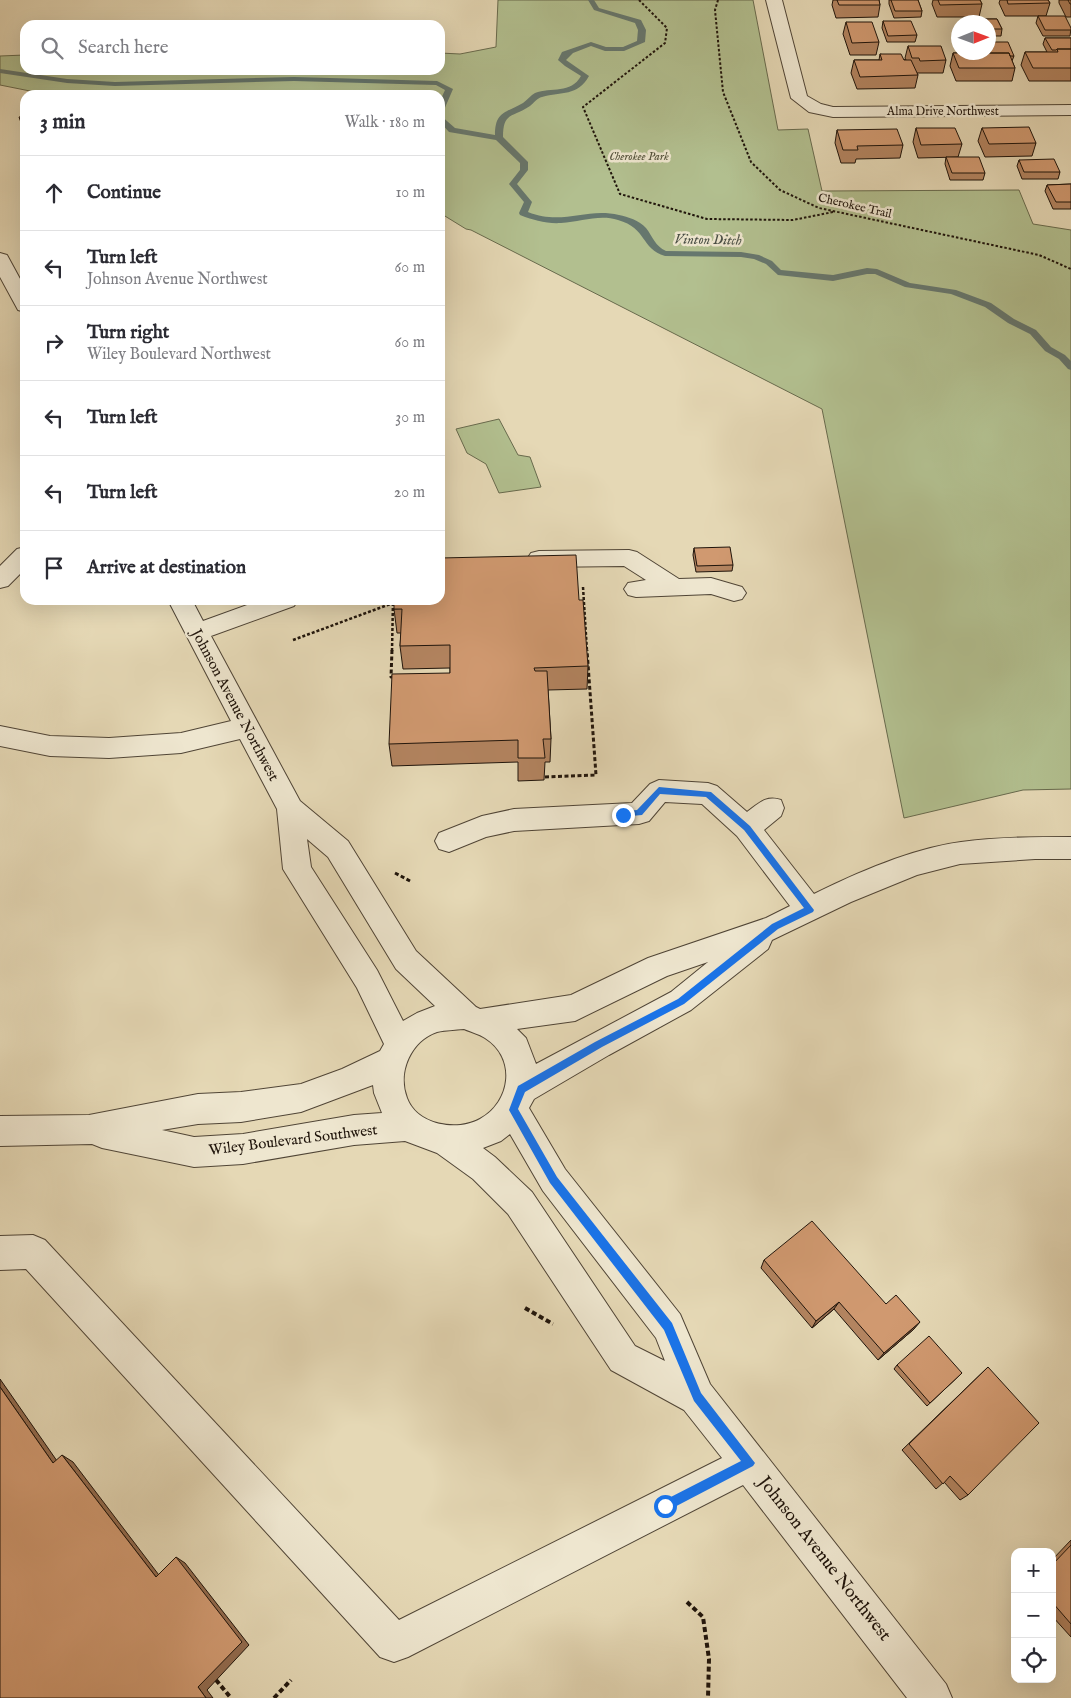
<!DOCTYPE html>
<html lang="en">
<head>
<meta charset="utf-8">
<style>
	:root { --surface:#fff; --page:#f2f2f3; --text:#2b2b33; --muted:#7c7c81; --line:#e1e1e2 }
	body { margin:0; font-family:"IM FELL English",serif; background:var(--page); color:var(--text) }
	.controls { position:absolute; right:15px; bottom:15px; display:grid; overflow:hidden; border-radius:10px; box-shadow:0 5px 20px #0002 }
	.controls button { width:45px; height:45px; display:grid; place-items:center; padding:0; border:0; border-bottom:1px solid var(--line); background:var(--surface); color:var(--text); font:25px sans-serif }
	.compass { position:absolute; left:951px; top:15px; width:45px; height:45px; border-radius:50%; background:var(--surface); box-shadow:0 5px 20px #0002; rotate:89deg }
	.stop { position:absolute; width:15px; height:15px; margin:-11px; border:4px solid #1a73e8; border-radius:50%; background:#fff }
	.stop.end { background:#1a73e8; border-color:#fff; box-shadow:0 1px 5px #0008 }
	.list { margin:0; padding:0; list-style:none }
	h2 { display:flex; justify-content:space-between; align-items:center; height:65px; margin:0; padding:0 20px; font-size:21px }
	h2 small { font-size:16px; font-weight:400; color:var(--muted) }
	.list li { display:grid; grid-template-columns:32px 1fr auto; gap:15px; align-items:center; box-sizing:border-box; height:75px; padding:0 20px; border-top:1px solid var(--line) }
	.list b { display:block; font-size:19px; white-space:nowrap }
	.list p { margin:0; font-size:16px; white-space:nowrap; color:var(--muted) }
	.list em { font-size:16px; font-style:normal; color:var(--muted) }
	.icon { flex:none; width:28px; height:28px; fill:none; stroke:currentColor; stroke-width:2; stroke-linecap:round; stroke-linejoin:round }
	.map { position:relative; flex:none; width:1071px; height:1698px; overflow:hidden }
	.search { position:absolute; background:var(--surface); box-shadow:0 5px 20px #0002; left:20px; top:20px; width:425px; height:55px; display:flex; align-items:center; gap:12px; box-sizing:border-box; padding:0 18px; border-radius:15px; color:var(--muted); font-size:19px }
	.panel { position:absolute; background:var(--surface); box-shadow:0 5px 20px #0002; left:20px; top:90px; width:425px; height:515px; border-radius:15px }
	.map>svg:first-child { display:block }
	.green { fill:#b2bf8f; stroke:#686a4d }
	.lines { fill:none; stroke-linecap:round; stroke-linejoin:round }
	.stream { fill:#66776e; fill-rule:evenodd }
	.minor-casing { stroke:#504536; stroke-width:2 }
	.path-far3 { stroke:#1f140b; stroke-width:2; stroke-dasharray:2.5 2; stroke-linecap:butt }
	.path-far2 { stroke:#1f140b; stroke-width:2.5; stroke-dasharray:3 2; stroke-linecap:butt }
	.path-far1 { stroke:#1f140b; stroke-width:3; stroke-dasharray:4 2.5; stroke-linecap:butt }
	.path { stroke:#1f140b; stroke-width:4; stroke-dasharray:5 3; stroke-linecap:butt }
	.minor { fill:#eee6cf; fill-rule:evenodd }
	.wall { fill:#b38460; stroke:#1f140b }
	.shaded-wall { fill:#926b4e; stroke:#1f140b }
	.building { fill:#d09970; stroke:#1f140b }
	.route { fill:#1a73e8 }
	.labels { text-anchor:middle; dominant-baseline:central; stroke-width:5; stroke-linejoin:round; paint-order:stroke }
	.far-street-label { font-size:12px; fill:#1f140b; stroke:#eee6cf }
	.far-park-label { font-size:12px; font-style:italic; fill:#525039; stroke:#eee6cf }
	.far-water-label { font-size:14px; font-style:italic; fill:#494e45; stroke:#eee6cf }
	.street-label { font-size:15px; fill:#1f140b; stroke:#eee6cf }
	.near-street-label { font-size:18px; fill:#1f140b; stroke:#eee6cf }
</style>
</head>
<body>
<div class="map">
<svg width="1071" height="1698" viewBox="0 0 1071 1698">
	<rect width="100%" height="100%" fill="#e5d8b5"/>
	<filter id="stains"><feTurbulence type="fractalNoise" baseFrequency=".004" numOctaves="4"/><feColorMatrix values="0 0 0 0 .2 0 0 0 0 .09 0 0 0 0 .02 0 0 0 .5 -.17"/></filter>
	<radialGradient id="worn" r=".72"><stop offset=".6" stop-color="#630" stop-opacity="0"/><stop offset="1" stop-color="#630" stop-opacity=".3"/></radialGradient>
	<!-- green -->
	<path class="green" d="M498 0H753L778 130 808 129 822 191 1019 190 1033 224 1071 230V789L1023 790 904 818 822 409 471 230 466 229 440 213V95H50L0 85V56L25 55V70H145L149 72 169 70H440V53L460 54 496 47Z
		M499 419 518 455 530 457 541 487 499 493 486 464 467 453 456 429Z"/>
	<g class="lines">
		<!-- stream -->
		<path class="stream" d="M588 0H594L599 8 641 20 646 30 645 42 624 51H605L591 46 573 53 566 60 589 76C577 97 562 91 542 97 537 98 534 103 530 106 512 118 503 112 503 137L528 162V170L517 184 532 202 528 212C563 226 586 207 619 215 628 217 639 220 646 228 653 237 655 246 666 251L741 252 759 255 772 261 781 270 833 275 867 268 877 269 910 283 956 290 991 303 1014 319 1036 330 1051 347 1065 355 1071 361V370L1068 369 1059 359 1045 351 1030 334 1008 323 985 307 951 294 905 287 875 274H867L833 281 778 275 766 264 754 259 741 257 665 256C641 249 647 228 618 220 599 214 581 222 561 223 547 224 533 220 520 215L519 213 524 202 509 184 520 170V163L496 140 449 132 440 122V115L455 128 495 135C495 111 506 113 523 103 527 100 531 95 535 93 551 87 571 94 581 76L565 66 558 60 562 52 591 42 606 47H623L637 41 638 30 635 23 594 10Z
			M0 69 67 79 115 82 294 77 437 81 453 89 444 110 440 112V101L445 90 436 85 294 81 115 86 67 83 0 73Z"/>
		<defs>
			<path id="minor" d="M766 0H782L807 96 821 104 833 107 1071 105V115L833 117 809 112 791 98Z
				M0 253 7 255 25 288V312L18 310 0 277Z
				M25 547V569L8 586 0 588V566L17 549Z
				M629 550 637 552 679 579 711 578 742 587 746 593 742 599 734 601 711 594 636 597 628 595 624 589 628 583 646 580 624 566 539 567 531 565 527 559 531 553 539 551Z
				M168 600H192L203 621 261 600H298L294 606 211 636 300 801 348 841 416 951 476 1007 480 1009 571 995 648 958 766 918 790 906 737 836 702 804 665 802 649 821 639 824 514 831 486 837 449 852 439 849 435 841 439 833 482 816 514 809 632 803 650 784 659 780 708 783 717 786 747 812C759 803 766 795 781 800L784 808 781 816 764 830 814 894C856 873 914 848 961 842 997 837 1035 837 1071 837V859H1035L960 864 917 875 851 902 772 940 768 949 691 1010 609 1055 534 1099 529 1108 565 1169 680 1314 710 1384 946 1684 952 1698H907L743 1485 408 1657 394 1662 380 1657 26 1269 0 1270V1236L33 1235 45 1240 399 1620 722 1458 684 1410 611 1370 508 1214 473 1179 437 1153 405 1141 354 1145 243 1164 194 1167 102 1148 92 1144 0 1146V1116L89 1115 198 1094 241 1092 301 1084 342 1069 380 1051 384 1044 357 988 283 869 277 809 240 739 181 753 109 758 50 756 0 746V726L50 736 109 738 181 733 231 721ZM307 839 328 857 396 969 435 1006 417 1013 403 1021 377 970 311 867ZM708 962 671 992 536 1064 526 1038 517 1029 575 1021 667 976ZM464 1029C471 1032 479 1034 485 1038 517 1058 511 1102 480 1119 457 1132 417 1125 407 1098 397 1072 411 1041 437 1032 446 1030 455 1030 464 1029ZM373 1085 374 1093 382 1113 354 1115 243 1134 194 1137 162 1130 198 1124 241 1122 301 1112ZM510 1134 543 1191 656 1338 665 1361 635 1346 532 1192 495 1157 483 1148 501 1141Z"/>
		</defs>
		<!-- minor casing -->
		<use href="#minor" class="minor-casing"/>
		<!-- path-far3 -->
		<path class="path-far3" d="M639 0 667 28 665 43 583 107 620 194 707 219 793 220 833 212
			M718 0 715 10 723 92 751 162 780 190 819 208 1039 255 1071 269"/>
		<!-- path-far2 -->
		<path class="path-far2" d="M583 587 587 651
			M293 640 393 603
			M392 651 393 600"/>
		<!-- path-far1 -->
		<path class="path-far1" d="M392 650 391 677H396
			M545 777 596 775 587 650
			M395 873 412 882"/>
		<!-- path -->
		<path class="path" d="M525 1308 553 1324
			M687 1602 703 1617 709 1659 708 1698
			M216 1680 231 1698
			M274 1698 291 1680"/>
		<!-- minor -->
		<use href="#minor" class="minor"/>
	</g>
	<!-- wall -->
	<path class="wall" d="M833 0H879L880 5 878 17 836 18 832 5Z
		M889 0H918L922 11 921 17 894 18 889 4Z
		M933 0H980L982 4 979 17H937L932 4Z
		M1000 0H1048L1050 3 1046 16H1005L999 3Z
		M1059 0H1071V17H1066L1059 3Z
		M1038 16 1071 28 1070 36H1043L1036 23Z
		M973 19H997L1002 29 1001 36H988V22H972Z
		M883 21 917 35 915 42H887L882 28Z
		M846 22 879 42 876 55H850L843 34Z
		M1045 38H1071V81H1029L1021 65 1025 52H1047L1043 44Z
		M908 46 946 60 943 73H917L918 75 915 88 857 89 851 73 854 60H879L880 54 906 60 905 58Z
		M980 52H988L1014 56 1012 61 1015 68 1012 81H956L950 66 953 53Z
		M916 128 962 144 958 157 918 158 913 142Z
		M982 128 1036 143 1032 156 985 157 978 141Z
		M837 130 903 145 900 158 856 159 855 163H841L835 143Z
		M946 157 985 173 983 180H950L945 164Z
		M1019 160 1060 172 1058 179H1022L1017 166Z
		M1071 184V209H1053L1045 191 1047 185Z
		M694 548 733 565 732 571 696 572 693 555Z
		M579 600 588 666 587 689 548 690 551 739 550 762H545L544 780 518 781V762L392 766 389 744 450 673V668L403 669 400 646 401 633H397L394 609Z
		M764 1260 886 1304 914 1329 878 1360 834 1309 812 1328 761 1268Z
		M897 1365 962 1373 927 1406 894 1369Z
		M988 1367 968 1495 960 1500 944 1482 936 1489 902 1450Z
		M1071 1540V1637L1052 1616V1560Z"/>
	<!-- shaded-wall -->
	<path class="shaded-wall" d="M839 1302 834 1309 812 1328 816 1321Z
		M920 1322 914 1329 878 1360 884 1353Z
		M0 1379 64 1471 53 1463 0 1387Z
		M62 1455 73 1462 165 1583 156 1577Z
		M176 1557 185 1563 249 1645 207 1690 213 1698H206L198 1687Z"/>
	<!-- building -->
	<path class="building" d="M837 0H879L880 5H839Z
		M891 0H918L922 11H895Z
		M938 0H980L982 4 940 5Z
		M1007 0H1048L1050 3 1008 4Z
		M1068 0H1071V4H1070Z
		M1038 16H1065L1071 28V30H1045Z
		M973 19H997L1002 29H988V22H975Z
		M883 21H911L917 35 888 36Z
		M846 22H872L879 42 852 43Z
		M1045 38H1071V49H1057L1056 50H1052Z
		M988 42H1008L1014 56H1010L1009 53H985L988 52Z
		M908 46H941L946 60 920 61 919 58H912Z
		M1057 49H1071V68H1033L1025 52H1058Z
		M953 53H1009L1015 68H959Z
		M880 54H901L904 60H911L918 75 860 77 854 60H882Z
		M25 116V134L19 117Z
		M1029 127 1036 143 989 144 982 128Z
		M916 128H955L962 144 921 145Z
		M897 129 903 145 857 146 858 150H843L837 130Z
		M946 157H979L985 173H952Z
		M1054 159 1060 172H1024L1019 160Z
		M1071 184V202H1056L1047 185Z
		M730 547 733 565 697 566 694 548Z
		M576 555 579 600H583L588 666 534 668 535 671H547L551 739H543L545 758H518V740L389 744 392 674 450 673V645L400 646 402 609H394V600H440V558Z
		M812 1221 886 1304 896 1295 920 1322 884 1353 839 1302 816 1321 764 1260Z
		M929 1336 962 1373 930 1403 897 1365Z
		M988 1367 1039 1423 968 1495 950 1476 943 1484 909 1444Z
		M0 1387 53 1463 62 1455 156 1577 176 1557 242 1642 198 1687 206 1698H0Z
		M1071 1545V1624L1052 1602V1565Z"/>
	<!-- route -->
	<path class="route" d="M659 787 711 792 750 826 814 910 813 912 778 929 684 1004 602 1047 525 1092 518 1109 557 1177 672 1323 701 1393 755 1463 753 1466 665 1512 661 1510 659 1506 661 1502 741 1461 694 1401 664 1330 550 1183 509 1110 518 1086 595 1042 678 999 772 924 804 908 744 830 706 797 660 794 642 815 620 817V812L637 810Z"/>
	<g class="labels">
		<!-- far-street labels -->
		<g class="far-street-label">
			<text x="943" y="111">Alma Drive Northwest</text>
			<text transform="translate(855 206) rotate(13)">Cherokee Trail</text>
		</g>
		<!-- far-park labels -->
		<g class="far-park-label">
			<text x="639" y="156">Cherokee Park</text>
		</g>
		<!-- far-water labels -->
		<g class="far-water-label">
			<text transform="translate(708 240) rotate(1)">Vinton Ditch</text>
		</g>
		<!-- street labels -->
		<g class="street-label">
			<text transform="translate(235 705) rotate(62)">Johnson Avenue Northwest</text>
			<text transform="translate(293 1140) rotate(-7)">Wiley Boulevard Southwest</text>
		</g>
		<!-- near-street labels -->
		<g class="near-street-label">
			<text transform="translate(824 1559) rotate(52)">Johnson Avenue Northwest</text>
		</g>
	</g>
	<rect width="100%" height="100%" filter="url(#stains)"/>
	<rect width="100%" height="100%" fill="url(#worn)"/>
</svg>
<div class="controls">
<button>+</button>
<button>−</button>
<button><svg class="icon" aria-label="locate" viewBox="0 0 24 24"><circle cx="12" cy="12" r="6"/><path d="M12 2v4M12 18v4M2 12h4M18 12h4"/></svg></button>
</div>
<svg class="compass" viewBox="-18 -18 36 36"><path d="M0-13l5 13h-10z" fill="#e53935"/><path d="M0 13l5-13h-10z" fill="#7c7c81"/></svg>
<div class="stop" style="left:665px;top:1506px"></div>
<div class="stop end" style="left:623px;top:815px"></div>
<div class="search"><svg class="icon" aria-label="search" viewBox="0 0 24 24"><circle cx="10" cy="10" r="6"/><path d="M15 15l6 6"/></svg>Search here</div>
<section class="panel">
<h2>3 min<small>Walk · 180 m</small></h2>
<ul class="list">
<li><svg class="icon" aria-label="ahead" viewBox="0 0 24 24"><path d="M12 20V5M6 11l6-6 6 6"/></svg><div><b>Continue</b></div><em>10 m</em></li>
<li><svg class="icon" aria-label="left" viewBox="0 0 24 24"><path d="M17 20v-9H6M10 6l-5 5 5 5"/></svg><div><b>Turn left</b><p>Johnson Avenue Northwest</p></div><em>60 m</em></li>
<li><svg class="icon" aria-label="right" viewBox="0 0 24 24"><path d="M7 20v-9h11M14 6l5 5-5 5"/></svg><div><b>Turn right</b><p>Wiley Boulevard Northwest</p></div><em>60 m</em></li>
<li><svg class="icon" aria-label="left" viewBox="0 0 24 24"><path d="M17 20v-9H6M10 6l-5 5 5 5"/></svg><div><b>Turn left</b></div><em>30 m</em></li>
<li><svg class="icon" aria-label="left" viewBox="0 0 24 24"><path d="M17 20v-9H6M10 6l-5 5 5 5"/></svg><div><b>Turn left</b></div><em>20 m</em></li>
<li><svg class="icon" aria-label="arrive" viewBox="0 0 24 24"><path d="M6 21V4h12l-3 4 3 4H6"/></svg><div><b>Arrive at destination</b></div></li>
</ul>
</section>
</div>
</body>
</html>
